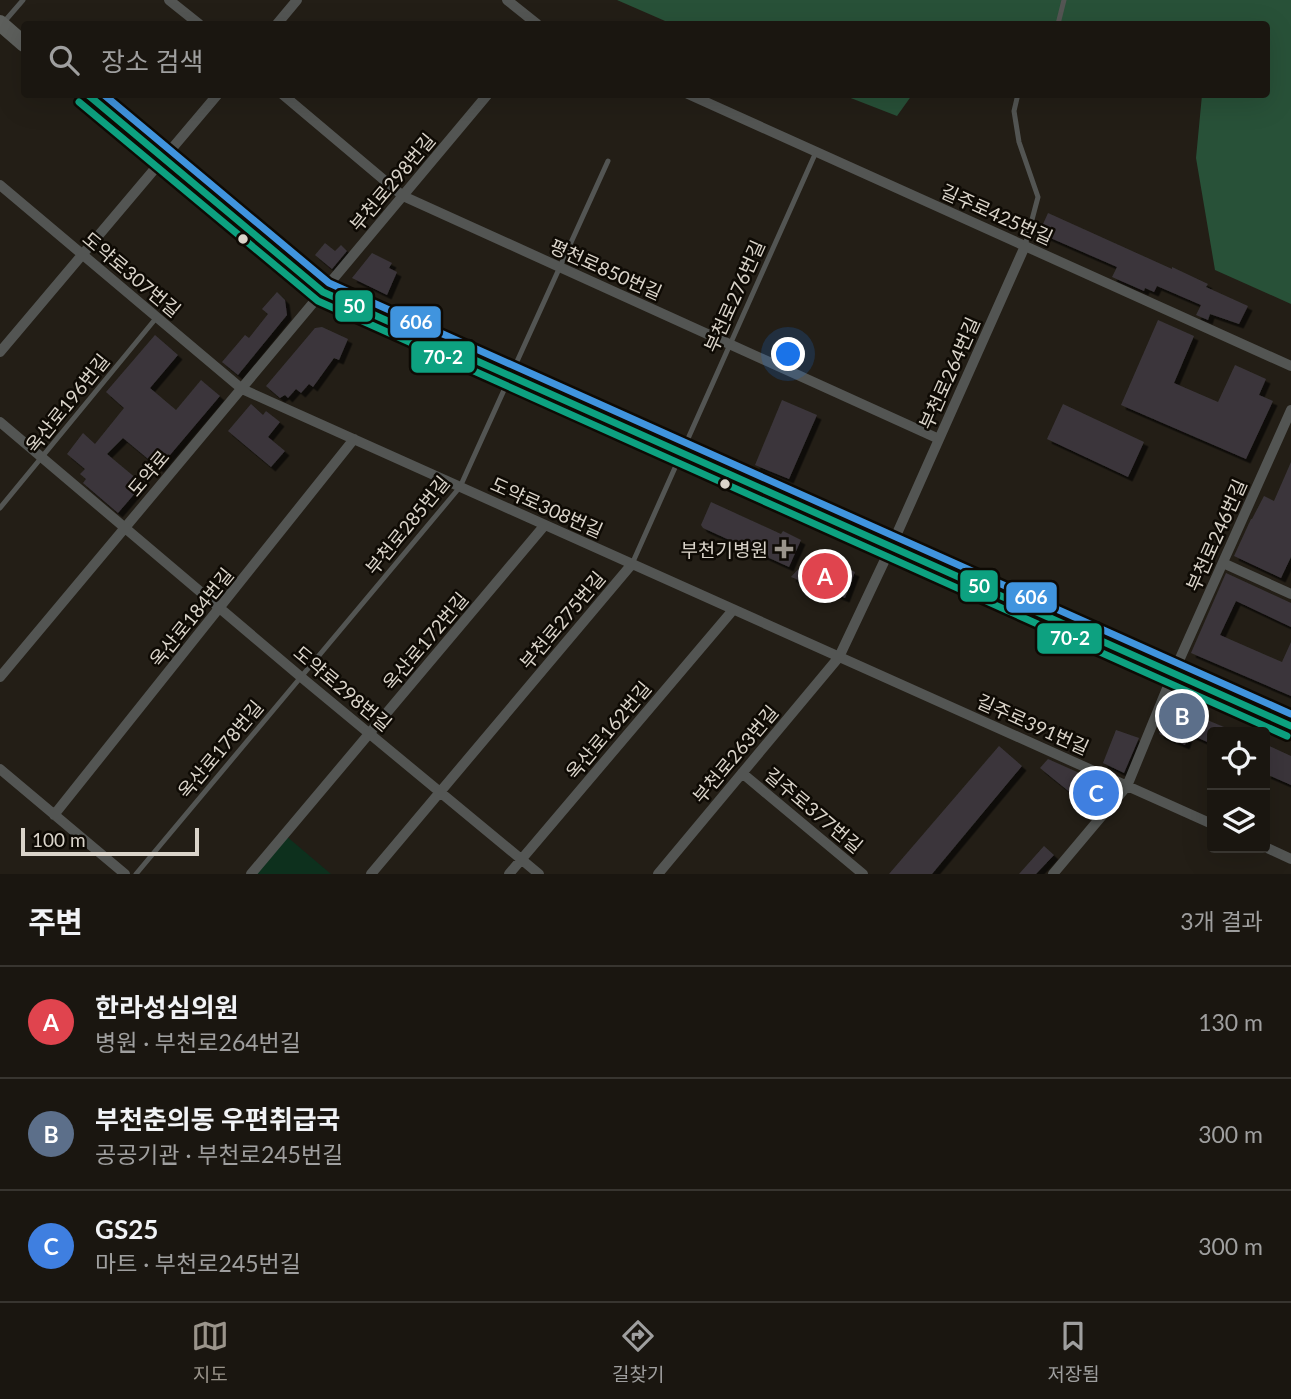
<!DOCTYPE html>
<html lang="ko">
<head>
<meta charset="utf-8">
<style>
	:root { --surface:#1a1610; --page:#231f19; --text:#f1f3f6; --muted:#9f9f9f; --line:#383530; --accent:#9a948b }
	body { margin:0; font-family:Lato,"Noto Sans KR",sans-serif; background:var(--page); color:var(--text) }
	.controls { position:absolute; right:21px; bottom:21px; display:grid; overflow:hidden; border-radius:7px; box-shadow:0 7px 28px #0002 }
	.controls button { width:63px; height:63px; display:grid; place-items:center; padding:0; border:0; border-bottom:2px solid var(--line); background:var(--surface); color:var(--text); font:35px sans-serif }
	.scale { position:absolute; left:21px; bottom:18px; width:178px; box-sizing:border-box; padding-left:7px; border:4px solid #dad4ca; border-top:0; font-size:19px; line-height:24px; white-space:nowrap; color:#dad4ca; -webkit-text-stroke:5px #0e0a04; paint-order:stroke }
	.you { position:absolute; left:789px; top:355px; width:24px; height:24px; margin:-18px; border:5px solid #fff; border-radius:50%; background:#1a73e8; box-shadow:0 0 0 10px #1a73e833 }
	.badge { display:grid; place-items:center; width:46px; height:46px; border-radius:50%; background:var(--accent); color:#fff; font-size:23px; font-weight:700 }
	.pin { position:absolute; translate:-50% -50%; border:4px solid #fff; box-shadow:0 2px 7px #0006 }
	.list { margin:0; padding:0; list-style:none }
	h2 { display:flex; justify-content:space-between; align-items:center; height:91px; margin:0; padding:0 28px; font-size:30px }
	h2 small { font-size:23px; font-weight:400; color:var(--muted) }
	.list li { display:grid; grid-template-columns:46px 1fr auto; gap:21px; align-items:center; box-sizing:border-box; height:112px; padding:0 28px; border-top:2px solid var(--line) }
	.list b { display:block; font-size:26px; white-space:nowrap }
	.list p { margin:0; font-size:23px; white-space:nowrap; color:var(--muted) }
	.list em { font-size:23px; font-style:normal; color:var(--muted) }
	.icon { flex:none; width:38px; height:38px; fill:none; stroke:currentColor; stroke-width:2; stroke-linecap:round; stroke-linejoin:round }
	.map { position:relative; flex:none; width:1291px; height:874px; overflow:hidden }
	.search { position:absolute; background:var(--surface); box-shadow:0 7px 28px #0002; left:21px; right:21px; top:21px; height:77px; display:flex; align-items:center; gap:18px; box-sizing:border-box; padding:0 24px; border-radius:7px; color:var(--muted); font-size:26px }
	.sheet { height:427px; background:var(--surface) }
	nav { display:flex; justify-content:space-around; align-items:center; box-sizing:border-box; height:98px; border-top:2px solid var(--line); background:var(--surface); font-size:19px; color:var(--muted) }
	nav a { display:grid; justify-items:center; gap:4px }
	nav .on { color:var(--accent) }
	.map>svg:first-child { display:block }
	.green { fill:#0d301d }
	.forest { fill:#285138 }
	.building { fill:#3b363b; filter:url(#shadow) }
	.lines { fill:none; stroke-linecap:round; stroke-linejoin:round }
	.service { stroke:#535553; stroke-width:5 }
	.minor { stroke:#535553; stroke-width:10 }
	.primary { stroke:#5d5f5c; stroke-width:16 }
	.bus-1-casing { stroke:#0e0a04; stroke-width:12 }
	.bus-2-casing { stroke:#0e0a04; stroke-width:12 }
	.bus-3-casing { stroke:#0e0a04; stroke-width:12 }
	.bus-1 { stroke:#0da180; stroke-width:7 }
	.bus-2 { stroke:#0da180; stroke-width:7 }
	.bus-3 { stroke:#4094de; stroke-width:7 }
	.bus-dot { fill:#dad4ca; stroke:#0e0a04; stroke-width:2.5 }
	.poi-dot { fill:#9a948b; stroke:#0e0a04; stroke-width:2.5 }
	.labels { text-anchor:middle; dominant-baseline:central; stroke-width:5; stroke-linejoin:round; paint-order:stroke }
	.street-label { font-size:19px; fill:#dad4ca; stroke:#0e0a04 }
	.poi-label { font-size:19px; fill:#dad4ca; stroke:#0e0a04; text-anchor:end }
	.line-badge { stroke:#0e0a04; stroke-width:2.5 }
	.badge-label { font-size:19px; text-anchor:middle; font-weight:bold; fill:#fff }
</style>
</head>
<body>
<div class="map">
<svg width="1291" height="874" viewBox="0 0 1291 874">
	<defs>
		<filter id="shadow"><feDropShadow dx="4.5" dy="4.5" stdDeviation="0" flood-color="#0009"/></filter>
	</defs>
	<rect width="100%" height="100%" fill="#231e16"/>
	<!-- green -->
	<path class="green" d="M285 835 331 874H251Z"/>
	<!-- forest -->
	<path class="forest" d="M617 0H1291V304L1215 270 1196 158 1202 95 1266 94V24H672Z
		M843 95H912L897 116Z"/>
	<!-- building -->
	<path class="building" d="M1048 213 1172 269V267L1208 284 1206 287 1248 306 1239 324 1210 314 1208 320 1196 315 1201 305 1157 286 1154 292 1145 288 1144 291 1112 277 1117 267 1039 233Z
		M325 243 335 251 341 245 347 251 332 269 315 255Z
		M372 253 392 263 389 268 397 272 387 295 352 278Z
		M277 292 285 300 287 315 238 375 222 362 245 335 249 338 268 314 262 309Z
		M1158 320 1194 336 1174 383 1218 402 1235 365 1266 379 1259 395 1273 401 1246 459 1121 405Z
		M322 327 348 339 339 360 334 358 313 387 309 384 301 393 296 389 288 398 285 395 280 398 266 386 315 328Z
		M155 335 178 355 150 388 176 410 201 380 220 396 159 468 123 438 107 454 143 484 118 513 83 483 86 479 80 474 85 469 67 454 83 433 95 444 124 408 106 392Z
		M782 400 817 415 789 479 755 465Z
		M251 404 263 415 266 411 280 422 268 437 285 451 271 467 228 431Z
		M1063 404 1144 442 1128 477 1047 439Z
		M1291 462V557L1281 578 1234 556 1251 519H1252L1264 496 1274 501Z
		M711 502 781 534 783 531 801 540 789 567 703 528 701 525Z
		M812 554 855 572 845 598 791 577Z
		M1226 573 1291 603V627L1236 601 1220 635 1282 662 1291 642V696L1191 653Z
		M1171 705 1236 732H1212V744L1189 734 1185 745 1159 734Z
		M1116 730 1139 738 1124 773 1103 763Z
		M1265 744 1291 756V785L1266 774 1268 770 1265 769Z
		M999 746 1022 766 932 874H889Z
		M1048 759 1113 788 1093 811 1040 768Z
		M1044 846 1054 855 1036 874H1019Z"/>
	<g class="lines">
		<!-- service -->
		<path class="service" d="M4 22 23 0
			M1058 24 1064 0
			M1018 94 1014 111 1019 142 1038 197 1025 246
			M0 508 157 317
			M632 564 816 152
			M136 874 460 487 608 161"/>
		<!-- minor -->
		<path class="minor" d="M169 0 199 24
			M507 0 537 24
			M277 24 297 0
			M282 94 403 196 939 439
			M688 94 1291 366
			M0 185 242 389 1212 824
			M0 352 218 94
			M0 422 301 677 539 874
			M1223 563 1291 594
			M0 677 488 94
			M0 769 125 874
			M742 773 863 874
			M54 815 354 439
			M1265 847 1291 859
			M251 874 544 526
			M371 874 632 564
			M509 874 733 610
			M658 874 839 657 891 547 1025 246
			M1053 874 1127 786 1173 674 1291 410"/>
		<!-- primary -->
		<path class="primary" d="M0 23 24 44
			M86 94 323 292 1291 726"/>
		<defs>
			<path id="bus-1" d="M87 94 323 292 1291 726"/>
			<path id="bus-2" d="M79 102 318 301 1287 736"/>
			<path id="bus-3" d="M103 94 329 283 1291 714"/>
		</defs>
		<!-- bus-1 casing -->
		<use href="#bus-1" class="bus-1-casing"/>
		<!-- bus-2 casing -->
		<use href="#bus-2" class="bus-2-casing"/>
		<!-- bus-3 casing -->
		<use href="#bus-3" class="bus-3-casing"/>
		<!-- bus-1 -->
		<use href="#bus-1" class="bus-1"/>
		<!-- bus-2 -->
		<use href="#bus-2" class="bus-2"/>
		<!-- bus-3 -->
		<use href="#bus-3" class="bus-3"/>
	</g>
	<!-- markers -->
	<g class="bus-dot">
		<circle cx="243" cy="239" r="6"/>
		<circle cx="725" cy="484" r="6"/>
	</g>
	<path class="poi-dot" d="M780.5 538.5h7v7h7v7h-7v7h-7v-7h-7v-7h7z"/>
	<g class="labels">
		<!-- street labels -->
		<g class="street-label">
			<text transform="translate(392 182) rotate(-50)">부천로298번길</text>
			<text transform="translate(997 214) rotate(24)">길주로425번길</text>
			<text transform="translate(606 269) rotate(24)">평천로850번길</text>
			<text transform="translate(132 274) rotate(40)">도약로307번길</text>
			<text transform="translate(734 296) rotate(-66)">부천로276번길</text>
			<text transform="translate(949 373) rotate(-66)">부천로264번길</text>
			<text transform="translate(67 403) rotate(-51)">옥산로196번길</text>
			<text transform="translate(148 473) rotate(-50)">도약로</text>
			<text transform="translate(547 507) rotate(24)">도약로308번길</text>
			<text transform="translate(407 525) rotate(-51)">부천로285번길</text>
			<text transform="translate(1216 535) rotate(-66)">부천로246번길</text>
			<text transform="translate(191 617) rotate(-51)">옥산로184번길</text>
			<text transform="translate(562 620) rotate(-50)">부천로275번길</text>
			<text transform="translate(425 641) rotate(-50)">옥산로172번길</text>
			<text transform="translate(343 688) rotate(40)">도약로298번길</text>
			<text transform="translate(1033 724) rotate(24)">길주로391번길</text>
			<text transform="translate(608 730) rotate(-50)">옥산로162번길</text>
			<text transform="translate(220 749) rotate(-50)">옥산로178번길</text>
			<text transform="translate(735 754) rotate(-50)">부천로263번길</text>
			<text transform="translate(814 810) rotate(40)">길주로377번길</text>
		</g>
		<!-- poi labels -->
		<g class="poi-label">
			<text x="768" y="549">부천기병원</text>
		</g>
	</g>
	<g class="line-badge">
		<rect x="334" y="289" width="40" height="34" rx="7" fill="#0da180"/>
		<rect x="389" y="305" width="53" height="34" rx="7" fill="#4094de"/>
		<rect x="410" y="340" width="66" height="34" rx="7" fill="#0da180"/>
		<rect x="959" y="569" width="40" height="34" rx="7" fill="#0da180"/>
		<rect x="1005" y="581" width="53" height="33" rx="7" fill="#4094de"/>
		<rect x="1036" y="622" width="67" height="33" rx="7" fill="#0da180"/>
	</g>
	<g class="badge-label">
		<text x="354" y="313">50</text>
		<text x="416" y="329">606</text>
		<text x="443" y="364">70-2</text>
		<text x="979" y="593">50</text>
		<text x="1031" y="604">606</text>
		<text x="1070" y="645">70-2</text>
	</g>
</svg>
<div class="controls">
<button><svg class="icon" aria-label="locate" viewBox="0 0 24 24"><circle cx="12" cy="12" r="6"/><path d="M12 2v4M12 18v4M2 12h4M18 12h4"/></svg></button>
<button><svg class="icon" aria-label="layers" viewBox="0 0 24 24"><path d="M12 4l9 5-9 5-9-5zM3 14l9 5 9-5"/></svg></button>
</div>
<div class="scale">100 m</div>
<div class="you"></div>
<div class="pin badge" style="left:825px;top:576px;background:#e0444e">A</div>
<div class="pin badge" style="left:1182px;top:716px;background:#5c6f8a">B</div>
<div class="pin badge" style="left:1096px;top:793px;background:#3f7fe0">C</div>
<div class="search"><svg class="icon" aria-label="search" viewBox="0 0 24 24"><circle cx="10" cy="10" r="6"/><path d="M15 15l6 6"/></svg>장소 검색</div>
</div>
<section class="sheet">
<h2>주변<small>3개 결과</small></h2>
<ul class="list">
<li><span class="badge" style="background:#e0444e">A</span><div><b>한라성심의원</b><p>병원 · 부천로264번길</p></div><em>130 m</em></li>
<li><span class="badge" style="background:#5c6f8a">B</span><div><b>부천춘의동 우편취급국</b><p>공공기관 · 부천로245번길</p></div><em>300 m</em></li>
<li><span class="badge" style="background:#3f7fe0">C</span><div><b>GS25</b><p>마트 · 부천로245번길</p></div><em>300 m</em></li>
</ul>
</section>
<nav>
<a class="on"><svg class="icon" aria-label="map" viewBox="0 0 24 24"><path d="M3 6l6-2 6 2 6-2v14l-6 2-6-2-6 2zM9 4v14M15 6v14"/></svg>지도</a>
<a><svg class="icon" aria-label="directions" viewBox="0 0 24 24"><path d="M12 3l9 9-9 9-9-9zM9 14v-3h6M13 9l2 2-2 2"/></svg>길찾기</a>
<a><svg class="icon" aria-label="saved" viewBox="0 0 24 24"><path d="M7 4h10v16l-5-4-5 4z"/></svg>저장됨</a>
</nav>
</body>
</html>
